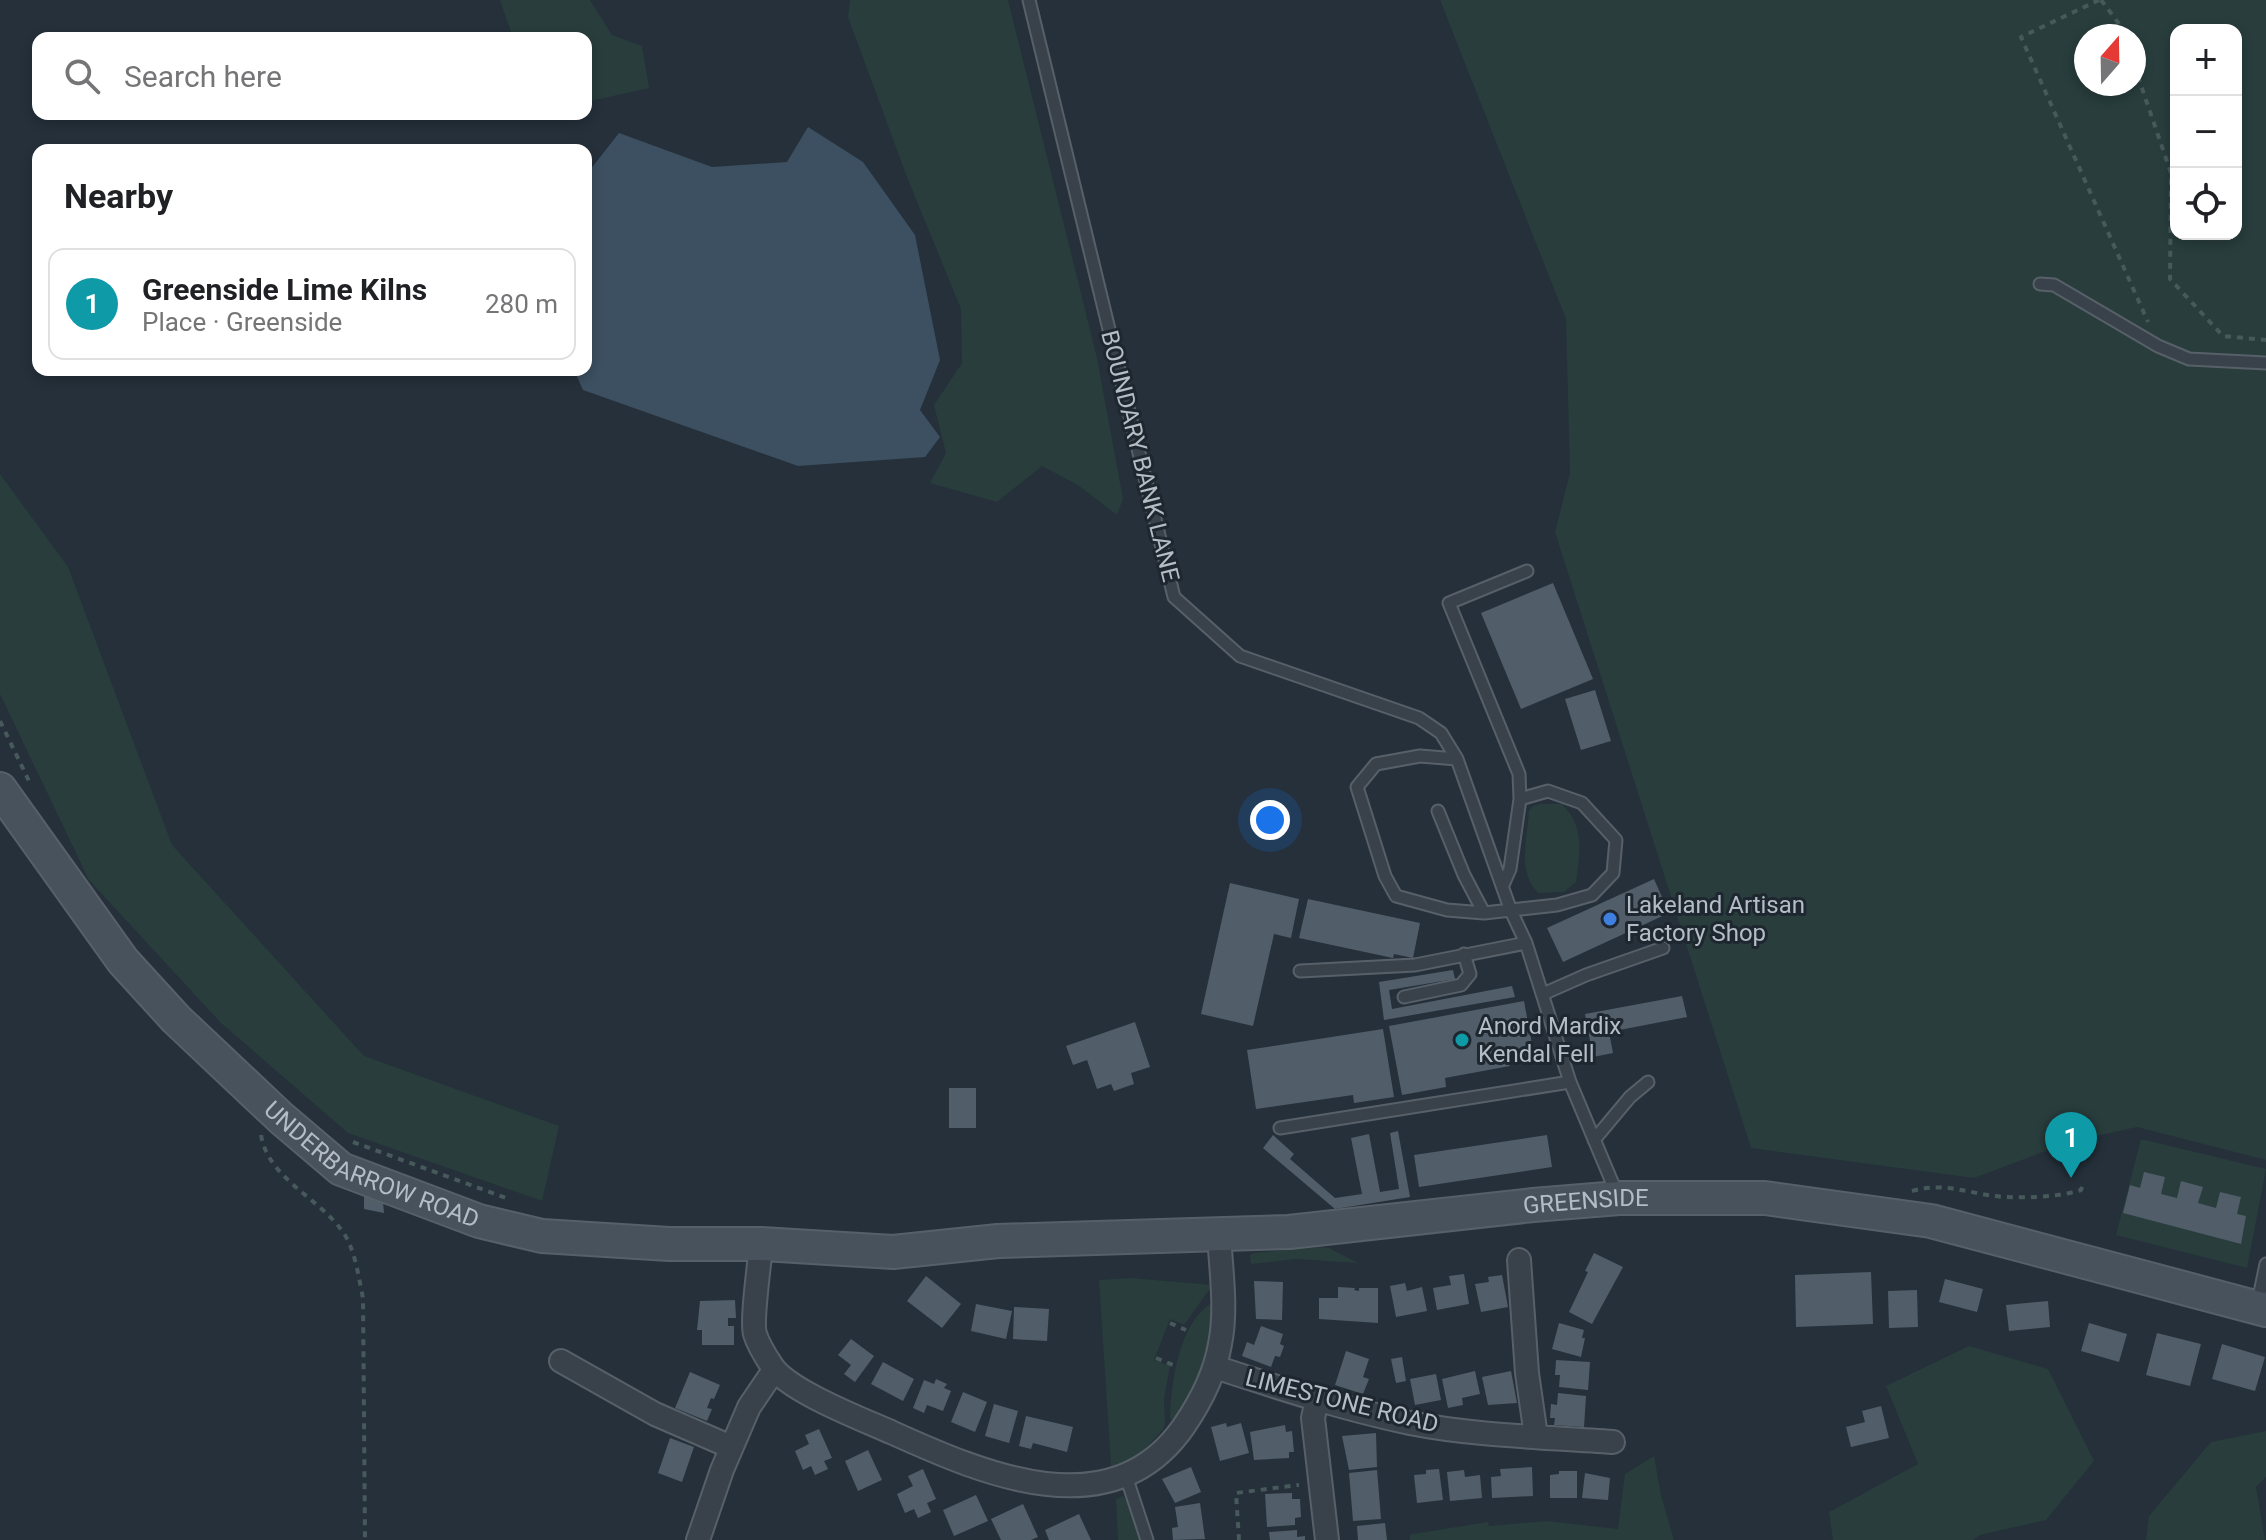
<!DOCTYPE html>
<html lang="en">
<head>
<meta charset="utf-8">
<style>
	:root { --surface:#fff; --page:#f6f6f6; --text:#202124; --muted:#757577; --line:#e0e0e0; --accent:#7c3aed }
	body { margin:0; font-family:Roboto,sans-serif; background:var(--page); color:var(--text) }
	.controls { position:absolute; right:24px; top:24px; display:grid; overflow:hidden; border-radius:16px; box-shadow:0 4px 12px #0003 }
	.controls button { width:72px; height:72px; display:grid; place-items:center; padding:0; border:0; border-bottom:2px solid var(--line); background:var(--surface); color:var(--text); font:40px sans-serif }
	.compass { position:absolute; left:2074px; top:24px; width:72px; height:72px; border-radius:50%; background:var(--surface); box-shadow:0 4px 12px #0003; rotate:20deg }
	.you { position:absolute; left:1270px; top:820px; width:28px; height:28px; margin:-20px; border:6px solid #fff; border-radius:50%; background:#1a73e8; box-shadow:0 0 0 12px #1a73e833 }
	.badge { display:grid; place-items:center; width:52px; height:52px; border-radius:50%; background:var(--accent); color:#fff; font-size:26px; font-weight:700 }
	.pin { position:absolute; translate:-50% -66px; filter:drop-shadow(0 2px 4px #0008) }
	.pin::after { content:''; position:absolute; top:42px; width:28px; height:24px; background:inherit; clip-path:polygon(0 0,100% 0,50% 100%) }
	.list { margin:0; padding:0; list-style:none }
	h2 { display:flex; justify-content:space-between; align-items:center; height:104px; margin:0; padding:0 32px; font-size:34px }
	h2 small { font-size:26px; font-weight:400; color:var(--muted) }
	.list li { display:grid; grid-template-columns:52px 1fr auto; gap:24px; align-items:center; box-sizing:border-box; height:112px; margin:0 16px 16px; padding:0 16px; border:2px solid var(--line); border-radius:16px }
	.list b { display:block; font-size:30px; white-space:nowrap }
	.list p { margin:0; font-size:26px; white-space:nowrap; color:var(--muted) }
	.list em { font-size:26px; font-style:normal; color:var(--muted) }
	.icon { flex:none; width:44px; height:44px; fill:none; stroke:currentColor; stroke-width:2; stroke-linecap:round; stroke-linejoin:round }
	.map { position:relative; flex:none; width:2266px; height:1540px; overflow:hidden }
	.search { position:absolute; background:var(--surface); box-shadow:0 4px 12px #0003; left:32px; top:32px; width:560px; height:88px; display:flex; align-items:center; gap:20px; box-sizing:border-box; padding:0 28px; border-radius:16px; color:var(--muted); font-size:30px }
	.panel { position:absolute; background:var(--surface); box-shadow:0 4px 12px #0003; left:32px; top:144px; width:560px; height:232px; border-radius:16px }
	.map>svg:first-child { display:block }
	.green { fill:#283d3c; fill-rule:evenodd }
	.water { fill:#3c5061 }
	.building { fill:#515d68 }
	.lines { fill:none; stroke-linecap:round; stroke-linejoin:round }
	.lane-casing { stroke:#576068; stroke-width:15 }
	.street-casing { stroke:#576068; stroke-width:26 }
	.secondary-casing { stroke:#576068; stroke-width:36 }
	.path { stroke:#47595a; stroke-width:4; stroke-dasharray:6 6; stroke-linecap:butt }
	.lane { stroke:#39424a; stroke-width:11 }
	.street { stroke:#39424a; stroke-width:22 }
	.secondary { stroke:#47525d; stroke-width:32 }
	.shop-dot { fill:#3f7fe0; stroke:#1e272f; stroke-width:3 }
	.culture-dot { fill:#0f9aa8; stroke:#1e272f; stroke-width:3 }
	.labels { text-anchor:middle; dominant-baseline:central; stroke-width:6; stroke-linejoin:round; paint-order:stroke }
	.street-label { font-size:24px; fill:#b4bdc6; stroke:#1e272f }
	.poi-label { font-size:24px; fill:#b4bdc6; stroke:#1e272f; text-anchor:start }
</style>
</head>
<body>
<div class="map">
<svg width="2266" height="1540" viewBox="0 0 2266 1540">
	<rect width="100%" height="100%" fill="#25303a"/>
	<!-- green -->
	<path class="green" d="M500 0H590L612 35 642 46 649 88 586 102V38H513Z
		M850 0H1008L1097 358 1123 499 1117 515 1078 485 1042 466 997 502 930 483 946 453 934 405 962 363 961 309 907 177 848 17Z
		M1440 0H2266V1160L2137 1127 2070 1142 1974 1178 1751 1148 1555 532 1570 473 1566 319ZM2176 30H2236V234H2176ZM2086 36H2134V84H2086Z
		M0 474 68 567 172 845 364 1056 559 1126 542 1201 348 1133 221 1023 89 880 0 694Z
		M1540 804H1562C1585 827 1580 852 1576 882L1564 892 1538 893C1517 871 1527 840 1529 811L1533 806Z
		M2141 1139 2266 1169 2247 1268 2116 1235Z
		M1319 1247 1329 1248 1358 1263 1296 1259 1251 1264 1250 1255 1254 1253Z
		M1130 1278 1213 1285V1288L1209 1290 1184 1325 1170 1319 1154 1360 1170 1366 1164 1399 1165 1424 1163 1429C1149 1446 1133 1463 1111 1466L1099 1280Z
		M1212 1303C1210 1359 1202 1375 1175 1423L1170 1418C1171 1383 1179 1322 1212 1303Z
		M1969 1346 2048 1369 2094 1461 2046 1520 1980 1535 1973 1540H1833L1829 1512 1918 1464 1886 1386Z
		M2266 1431V1477L2256 1487 2265 1540H2146L2149 1516 2211 1442Z
		M1654 1456 1661 1495 1674 1540H1410V1535L1413 1534 1488 1522 1489 1526 1547 1521 1618 1529 1625 1474Z
		M1123 1496 1127 1501 1140 1540H1118L1116 1499Z"/>
	<!-- water -->
	<path class="water" d="M808 127 863 162 915 235 940 360 920 410 940 437 925 457 798 466 583 390 574 370H586V175L619 133 712 167 787 162Z"/>
	<!-- building -->
	<path class="building" d="M1553 583 1593 679 1521 709 1481 613Z
		M1595 690 1611 741 1581 750 1565 699Z
		M1654 879 1669 913 1563 962 1547 928Z
		M1230 883 1299 899 1291 938 1274 934 1253 1026 1201 1014Z
		M1308 899 1420 923 1413 958 1394 954 1393 958 1299 938Z
		M1453 970 1455 979 1389 990 1392 1009 1512 986 1515 997 1384 1020 1379 982Z
		M1682 996 1687 1017 1609 1032 1613 1053 1593 1057 1585 1014Z
		M1524 1001 1534 1055 1508 1060 1510 1066 1445 1078 1446 1087 1402 1095 1389 1026Z
		M1135 1022 1150 1067 1131 1073 1134 1084 1114 1091 1111 1084 1097 1089 1087 1060 1073 1065 1066 1046Z
		M1383 1029 1394 1097 1354 1103 1353 1095 1256 1109 1247 1050Z
		M949 1088H976V1128H949Z
		M1398 1131 1410 1197 1335 1209 1263 1148 1273 1135 1294 1154 1290 1159 1335 1198 1362 1194 1351 1138 1369 1134 1380 1192 1399 1189 1390 1133Z
		M1547 1135 1552 1167 1419 1187 1414 1155Z
		M2144 1172 2165 1177 2161 1194 2177 1198 2181 1181 2203 1187 2198 1203 2216 1208 2220 1192 2241 1197 2237 1214 2246 1216 2241 1244 2123 1213 2130 1185 2140 1188Z
		M364 1195 383 1202 384 1213 364 1209Z
		M1594 1253 1623 1267 1592 1324 1569 1312 1588 1272 1585 1271Z
		M1871 1272 1873 1324 1796 1327 1795 1275Z
		M1464 1274 1469 1304 1437 1310 1433 1288 1451 1285 1449 1276Z
		M1502 1275 1508 1307 1481 1312 1475 1284 1489 1282 1488 1277Z
		M926 1276 961 1304 942 1328 907 1301Z
		M1945 1279 1983 1289 1977 1312 1939 1302Z
		M1254 1281 1283 1282 1282 1320 1256 1319Z
		M1405 1283 1407 1291 1422 1287 1427 1311 1396 1317 1390 1286Z
		M1338 1287 1355 1288 1354 1290 1359 1291V1288H1378V1323L1319 1319V1298H1338Z
		M1917 1290 1918 1327 1889 1328 1888 1291Z
		M735 1300 736 1318H728V1326H734V1345H702V1330H697L700 1301Z
		M2048 1301 2050 1327 2009 1331 2006 1305Z
		M976 1304 1012 1311 1006 1339 971 1331Z
		M1014 1307 1049 1309 1047 1341 1013 1339Z
		M1559 1323 1584 1330 1582 1338H1585L1581 1357 1552 1349Z
		M2089 1323 2127 1334 2119 1362 2081 1351Z
		M1261 1326 1283 1334 1280 1344 1284 1346 1280 1357 1275 1356 1271 1367 1242 1356 1247 1342 1254 1345Z
		M2157 1333 2201 1344 2190 1386 2146 1375Z
		M851 1339 874 1356 855 1382 844 1374 851 1365 838 1355Z
		M2222 1344 2265 1357 2255 1391 2212 1379Z
		M1346 1351 1369 1359 1363 1377 1369 1379 1363 1394 1335 1385Z
		M1402 1357 1406 1381 1396 1383 1391 1359Z
		M1556 1360 1590 1362 1588 1390 1559 1387 1560 1375H1555Z
		M883 1362 914 1379 903 1401 871 1384Z
		M1475 1371 1480 1394 1462 1398 1463 1405 1448 1408 1442 1379Z
		M1511 1371 1517 1403 1488 1405 1482 1377Z
		M690 1372 720 1385 714 1399 711 1398 707 1408 712 1409 707 1421 675 1408Z
		M1436 1374 1441 1400 1415 1405 1410 1379Z
		M936 1379 947 1384 944 1388 951 1391 943 1411 927 1405 924 1413 913 1408 924 1380 934 1384Z
		M963 1392 987 1402 975 1432 951 1422Z
		M1558 1393 1586 1396 1584 1427 1554 1425 1555 1418H1550L1551 1404 1557 1405Z
		M994 1404 1018 1411 1009 1443 985 1436Z
		M1881 1406 1889 1438 1851 1447 1846 1427 1865 1422 1862 1411Z
		M1026 1416 1073 1427 1067 1452 1033 1443 1031 1449 1019 1446Z
		M1226 1423 1227 1427 1241 1423 1249 1453 1220 1461 1211 1427Z
		M1285 1425 1286 1432 1292 1431 1294 1452H1289V1458L1254 1460 1250 1432Z
		M819 1429 832 1458 824 1461 828 1469 815 1475 811 1466 803 1470 795 1451 809 1444 805 1435Z
		M1376 1433 1377 1467 1349 1470 1342 1436Z
		M670 1438 694 1447 682 1482 658 1473Z
		M868 1450 882 1480 858 1491 845 1461Z
		M1191 1467 1201 1492 1175 1503 1162 1479Z
		M1532 1467 1533 1496 1492 1498 1491 1477 1501 1476 1500 1469Z
		M923 1469 936 1499 927 1503 931 1512 918 1518 914 1509 905 1513 897 1494 913 1486 908 1476Z
		M1439 1469 1443 1500 1417 1503 1414 1475 1426 1474V1470Z
		M1377 1470 1381 1519 1353 1521 1349 1473Z
		M1464 1470 1465 1477 1480 1475 1482 1498 1450 1501 1447 1472Z
		M1559 1471H1577V1498H1550V1475L1559 1474Z
		M1585 1473 1610 1478 1608 1500 1582 1498Z
		M1292 1493V1499H1300L1301 1517 1295 1518V1525L1267 1527 1265 1494Z
		M976 1495 988 1521 954 1536 943 1510Z
		M1200 1503 1205 1539 1173 1540 1172 1528 1178 1527 1175 1507Z
		M1023 1504 1038 1537 1031 1540H1001L991 1519Z
		M1079 1514 1091 1540H1049L1045 1530Z
		M1385 1523 1387 1540H1358L1357 1526Z
		M1297 1530V1537L1305 1536V1540H1270L1269 1532Z"/>
	<g class="lines">
		<defs>
			<path id="lane" d="M1029 0 1174 597 1240 656 1419 718 1441 733 1457 759 1511 911 1526 943 1570 1082 1617 1194
				M2040 284 2054 285 2158 346 2189 359 2266 363
				M1457 759 1420 756 1376 764 1357 787 1385 876 1396 896 1447 910 1484 913 1557 905 1592 895 1613 873 1616 840 1582 803 1548 791 1520 799 1510 869 1503 885
				M1520 799 1519 774 1449 603 1527 571
				M1438 811 1464 875 1484 913
				M1300 971 1415 965 1526 943
				M1543 994 1586 975 1663 948
				M1404 997 1461 985 1470 974 1464 954
				M1280 1128 1570 1082
				M1594 1140 1630 1097 1648 1082
				M2257 1307 2266 1264
				M1126 1476 1147 1540"/>
			<path id="street" d="M761 1244C760 1261 751 1321 755 1334 758 1344 766 1357 772 1366 788 1391 864 1420 893 1433 984 1474 1112 1530 1184 1426 1201 1401 1215 1374 1220 1344 1227 1310 1221 1270 1219 1235
				M1519 1260 1527 1373 1536 1436
				M561 1361 655 1414 731 1447
				M1215 1367C1279 1388 1344 1409 1410 1423 1476 1436 1545 1437 1613 1442
				M1317 1399 1313 1418 1327 1540
				M698 1540 722 1470 749 1407 774 1370"/>
			<g id="secondary">
				<path id="s1" d="M0 789 123 961 176 1019 281 1118 341 1169 479 1221 542 1236 669 1244H761L893 1252 998 1241 1289 1232 1533 1205 1619 1198H1765L1931 1221 2266 1310"/>
			</g>
		</defs>
		<!-- lane casing -->
		<use href="#lane" class="lane-casing"/>
		<!-- street casing -->
		<use href="#street" class="street-casing"/>
		<!-- secondary casing -->
		<use href="#secondary" class="secondary-casing"/>
		<!-- path -->
		<path class="path" d="M2099 0 2021 37 2148 322
			M2101 0 2120 25 2124 36
			M2134 65 2171 173 2170 279 2223 336 2266 340
			M0 721 29 781
			M261 1135C268 1177 315 1196 340 1228 355 1246 358 1275 363 1298L365 1540
			M353 1142 506 1198
			M1912 1191C1946 1181 1971 1195 2005 1197 2030 1198 2058 1197 2081 1190L2083 1184
			M1170 1323 1186 1330
			M1156 1358 1173 1365
			M1239 1540 1236 1493 1299 1485"/>
		<!-- lane -->
		<use href="#lane" class="lane"/>
		<!-- street -->
		<use href="#street" class="street"/>
		<!-- secondary -->
		<use href="#secondary" class="secondary"/>
	</g>
	<!-- markers -->
	<circle class="shop-dot" cx="1610" cy="919" r="8"/>
	<circle class="culture-dot" cx="1462" cy="1040" r="8"/>
	<g class="labels">
		<!-- street labels -->
		<g class="street-label">
			<text transform="translate(1140 456) rotate(76)">BOUNDARY BANK LANE</text>
			<text stroke="none"><textPath href="#s1" startOffset="538">UNDERBARROW ROAD</textPath></text>
			<text stroke="none"><textPath href="#s1" startOffset="1772">GREENSIDE</textPath></text>
			<text transform="translate(1342 1401) rotate(14)">LIMESTONE ROAD</text>
		</g>
		<!-- poi labels -->
		<g class="poi-label">
			<text x="1626" y="905">Lakeland Artisan<tspan x="1626" dy="28">Factory Shop</tspan></text>
			<text x="1478" y="1026">Anord Mardix<tspan x="1478" dy="28">Kendal Fell</tspan></text>
		</g>
	</g>
</svg>
<div class="controls">
<button>+</button>
<button>−</button>
<button><svg class="icon" aria-label="locate" viewBox="0 0 24 24"><circle cx="12" cy="12" r="6"/><path d="M12 2v4M12 18v4M2 12h4M18 12h4"/></svg></button>
</div>
<svg class="compass" viewBox="-18 -18 36 36"><path d="M0-13l5 13h-10z" fill="#e53935"/><path d="M0 13l5-13h-10z" fill="#757577"/></svg>
<div class="you"></div>
<div class="pin badge" style="left:2071px;top:1178px;background:#0f9aa8">1</div>
<div class="search"><svg class="icon" aria-label="search" viewBox="0 0 24 24"><circle cx="10" cy="10" r="6"/><path d="M15 15l6 6"/></svg>Search here</div>
<section class="panel">
<h2>Nearby<small></small></h2>
<ul class="list">
<li><span class="badge" style="background:#0f9aa8">1</span><div><b>Greenside Lime Kilns</b><p>Place · Greenside</p></div><em>280 m</em></li>
</ul>
</section>
</div>
</body>
</html>
